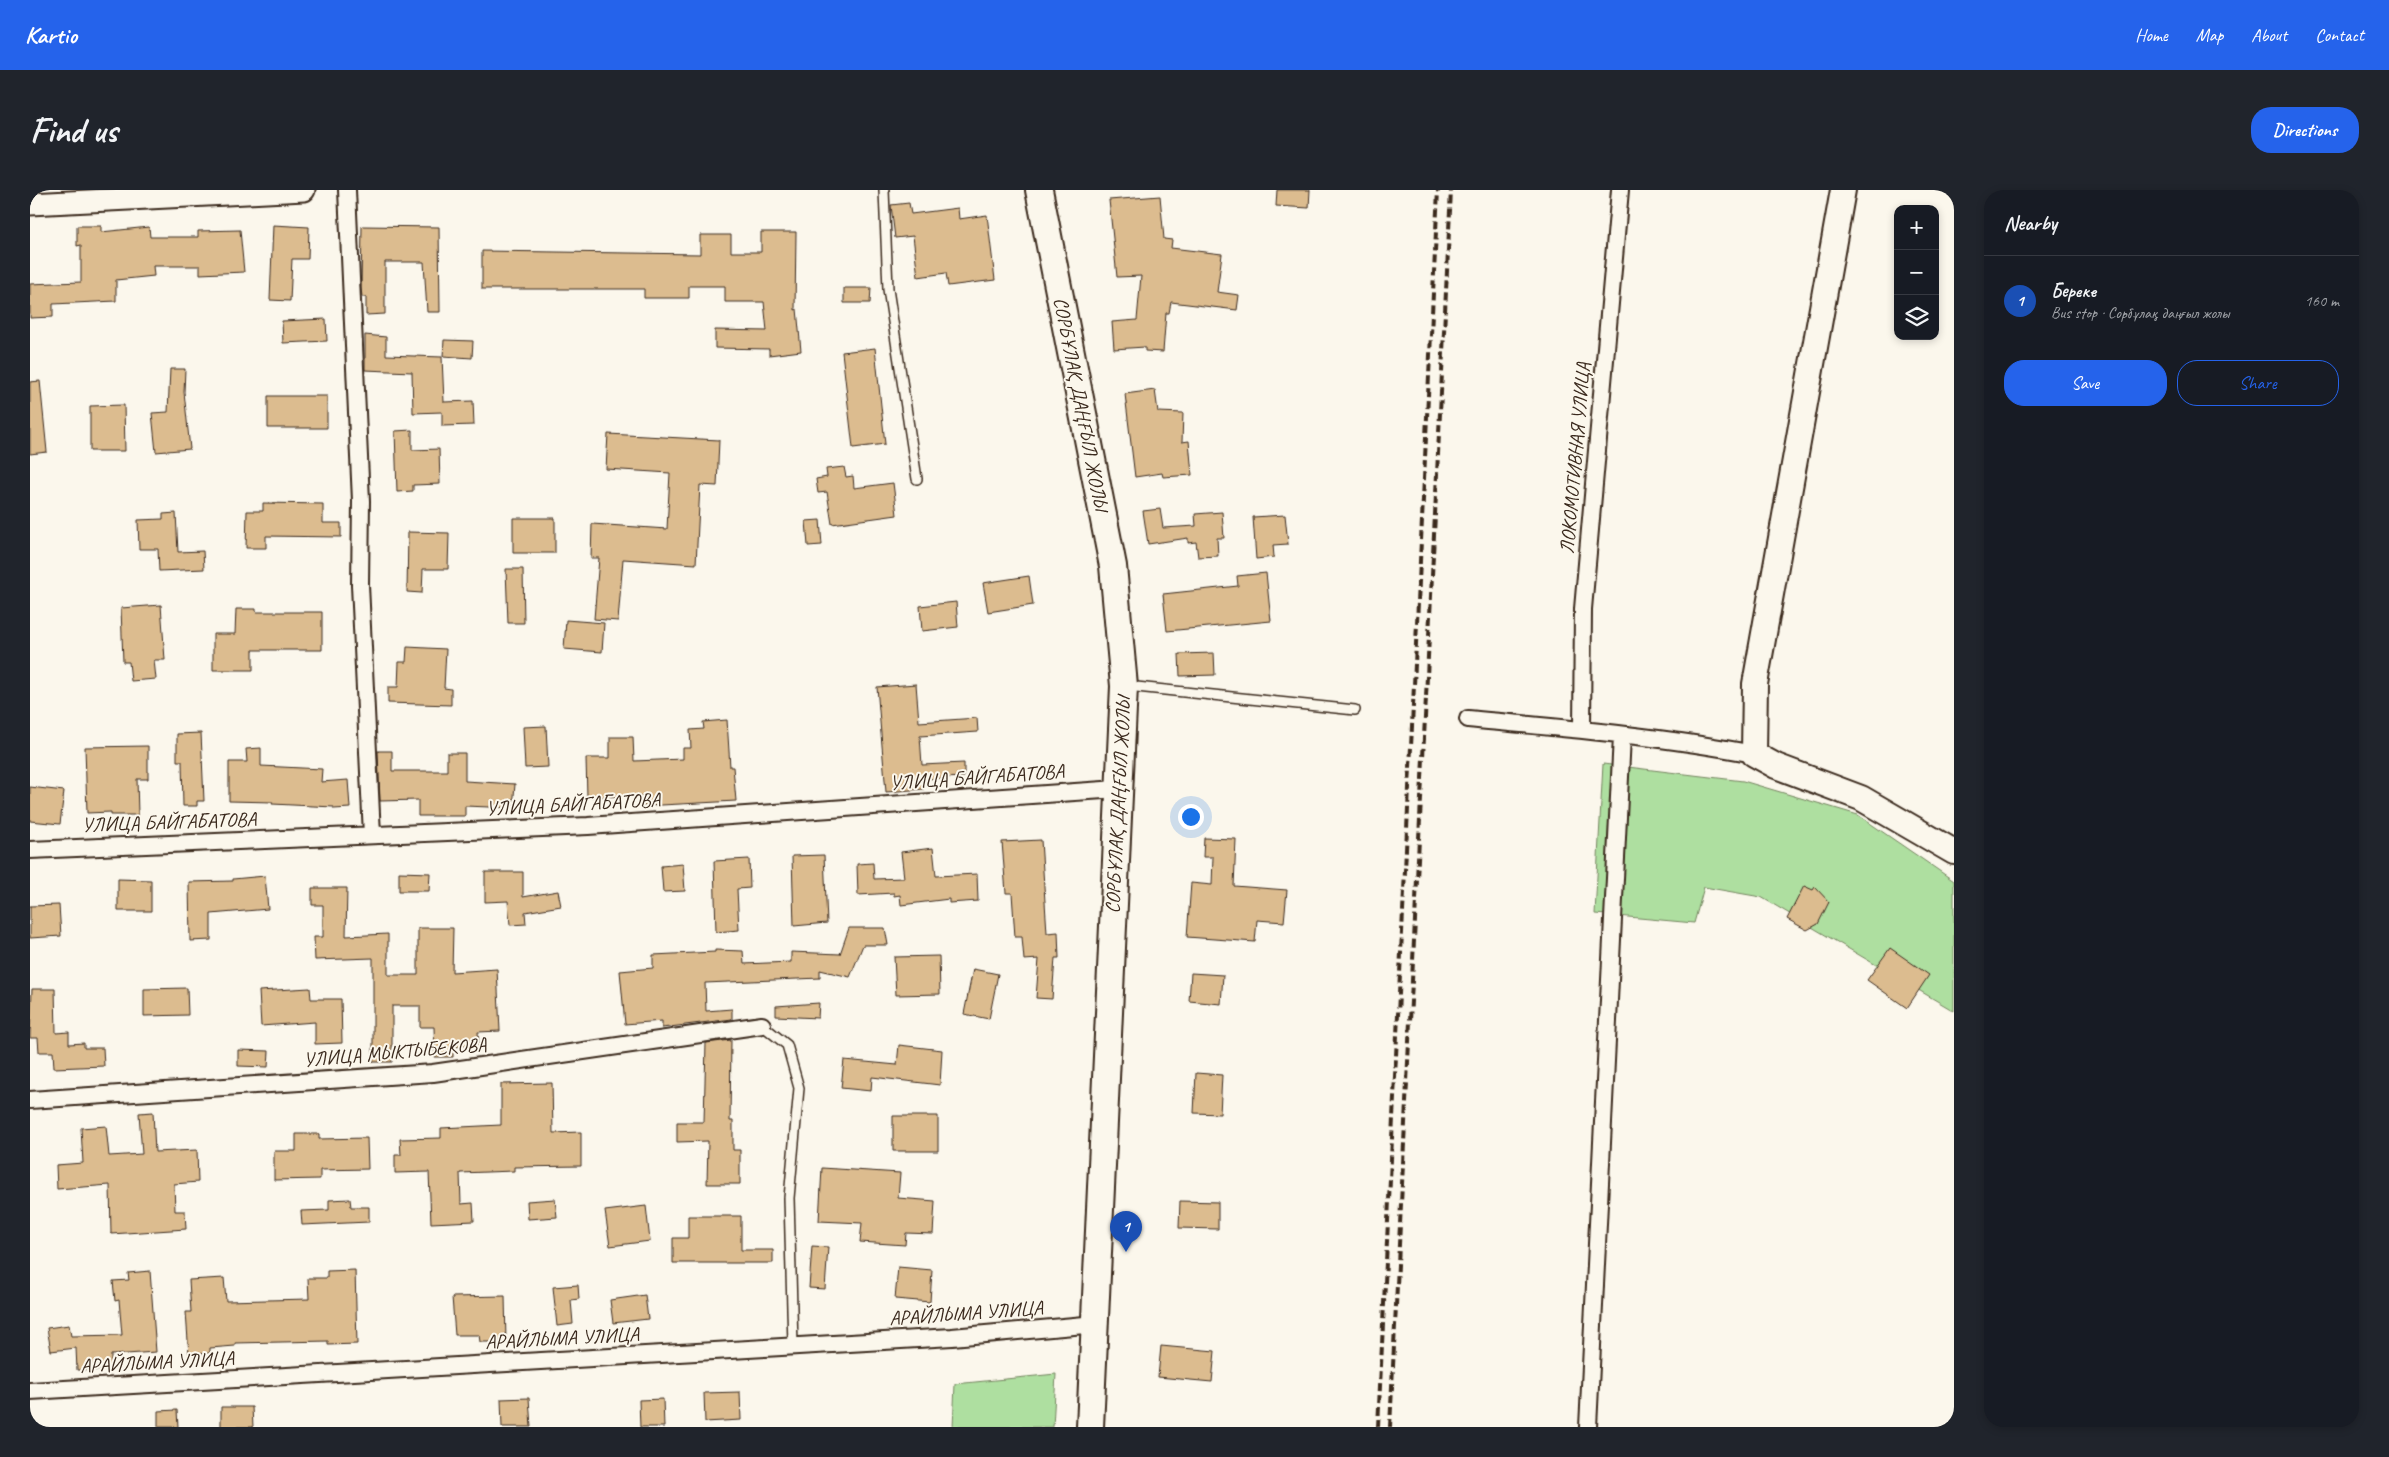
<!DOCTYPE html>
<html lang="en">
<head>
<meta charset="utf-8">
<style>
	:root { --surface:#171b24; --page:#20242c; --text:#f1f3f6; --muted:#9ea1a6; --line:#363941; --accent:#2563eb }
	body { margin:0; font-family:Caveat,sans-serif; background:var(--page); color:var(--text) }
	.controls { position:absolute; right:15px; top:15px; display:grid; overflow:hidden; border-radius:10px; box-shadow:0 2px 8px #0003 }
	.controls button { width:45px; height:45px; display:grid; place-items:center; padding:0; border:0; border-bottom:1px solid var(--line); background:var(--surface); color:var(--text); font:25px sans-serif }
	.you { position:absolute; left:1160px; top:626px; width:18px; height:18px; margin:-12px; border:4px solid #fff; border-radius:50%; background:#1a73e8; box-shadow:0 0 0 8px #1a73e833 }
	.badge { display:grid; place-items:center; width:32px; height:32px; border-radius:50%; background:var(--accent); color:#fff; font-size:16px; font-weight:700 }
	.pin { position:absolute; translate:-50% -41px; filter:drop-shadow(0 1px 2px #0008) }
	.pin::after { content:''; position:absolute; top:26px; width:18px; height:15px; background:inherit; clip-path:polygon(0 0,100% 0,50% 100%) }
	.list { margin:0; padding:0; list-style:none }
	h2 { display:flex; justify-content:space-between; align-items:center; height:65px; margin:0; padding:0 20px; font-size:21px }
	h2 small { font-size:16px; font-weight:400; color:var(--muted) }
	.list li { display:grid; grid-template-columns:32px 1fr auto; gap:15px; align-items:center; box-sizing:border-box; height:90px; padding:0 20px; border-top:1px solid var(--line) }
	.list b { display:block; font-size:19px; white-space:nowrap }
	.list p { margin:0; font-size:16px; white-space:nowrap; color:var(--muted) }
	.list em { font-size:16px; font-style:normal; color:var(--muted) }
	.actions { display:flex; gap:10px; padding:15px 20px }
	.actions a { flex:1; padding:11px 0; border:1px solid var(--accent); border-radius:20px; text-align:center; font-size:18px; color:var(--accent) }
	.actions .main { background:var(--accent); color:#fff }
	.icon { flex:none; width:28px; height:28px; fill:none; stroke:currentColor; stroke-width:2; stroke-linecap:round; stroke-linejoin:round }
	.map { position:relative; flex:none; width:1924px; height:1237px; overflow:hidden; border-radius:20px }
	header { display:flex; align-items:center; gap:30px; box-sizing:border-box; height:70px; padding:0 25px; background:var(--accent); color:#fff }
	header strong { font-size:24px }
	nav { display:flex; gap:28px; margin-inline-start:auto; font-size:18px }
	.intro { display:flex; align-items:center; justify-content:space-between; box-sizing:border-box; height:120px; padding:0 30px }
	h1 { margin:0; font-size:35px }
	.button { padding:12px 22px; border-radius:20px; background:var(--accent); color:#fff; font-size:18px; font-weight:700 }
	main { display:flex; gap:30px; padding:0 30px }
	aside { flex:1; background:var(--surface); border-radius:20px; box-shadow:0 2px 8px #0003 }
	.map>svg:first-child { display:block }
	.green { fill:#aedfa0; stroke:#74845f }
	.building { fill:#dcbc8f; stroke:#3b2a1e }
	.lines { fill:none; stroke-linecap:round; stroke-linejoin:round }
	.service-casing { stroke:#3b2a1e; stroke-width:12 }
	.minor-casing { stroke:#3b2a1e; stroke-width:20 }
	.tertiary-casing { stroke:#3b2a1e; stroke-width:25 }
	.secondary-casing { stroke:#3b2a1e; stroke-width:28 }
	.primary-casing { stroke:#3b2a1e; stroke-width:30 }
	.service { stroke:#fbf7ec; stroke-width:9 }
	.minor { stroke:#fbf7ec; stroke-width:16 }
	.tertiary { stroke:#fbf7ec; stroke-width:21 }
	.secondary { stroke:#fbf7ec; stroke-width:24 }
	.primary { stroke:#fbf7ec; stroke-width:26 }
	.rail { stroke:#3b2a1e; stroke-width:4; stroke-dasharray:8 4; stroke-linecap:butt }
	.labels { text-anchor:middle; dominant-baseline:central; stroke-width:4; stroke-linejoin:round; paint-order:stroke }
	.street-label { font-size:20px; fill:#3b2a1e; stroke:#fbf7ec }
</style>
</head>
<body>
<header>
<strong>Kartio</strong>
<nav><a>Home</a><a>Map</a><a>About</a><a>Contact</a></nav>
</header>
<div class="intro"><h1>Find us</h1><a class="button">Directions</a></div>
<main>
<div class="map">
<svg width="1924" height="1237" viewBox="0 0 1924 1237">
	<rect width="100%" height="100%" fill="#fbf7ec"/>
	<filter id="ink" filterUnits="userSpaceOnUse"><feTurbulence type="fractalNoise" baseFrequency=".02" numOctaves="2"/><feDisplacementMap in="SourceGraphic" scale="10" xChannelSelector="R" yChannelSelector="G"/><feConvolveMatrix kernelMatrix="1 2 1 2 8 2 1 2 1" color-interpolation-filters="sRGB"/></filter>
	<g filter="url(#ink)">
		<!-- green -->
		<path class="green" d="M1573 574 1713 591 1828 625 1924 691V821L1731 707 1674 697 1664 733 1565 724Z
			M1026 1184 1023 1237H923L925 1194Z"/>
		<!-- building -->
		<path class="building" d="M1247 0H1280L1279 18 1246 16Z
			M1130 6 1134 49 1142 50 1141 58 1192 64 1187 102 1209 105 1207 120 1141 112 1139 123H1136L1133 162 1115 161V157L1084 159 1082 132 1107 130 1111 86 1087 87 1079 10Z
			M879 13 881 24 928 18 929 29 957 25 965 90 918 96 916 83 888 87 883 46 865 48 861 15Z
			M243 35 279 37 278 69H262L260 111 240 110Z
			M47 36H71V42L119 37 120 47H168V41L210 40 214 82 170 84V76H123L124 86 86 90V111L23 114V127L0 128V94L51 92V55L47 56Z
			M332 36 409 37 410 122H397L394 72H355V124L336 125V107H332L331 98Z
			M731 42H766L765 120 767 119 771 161 739 165V159L685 158V140L737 141 734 112H695V96H659V108H614V99H452V61L670 64V45H701V62H731Z
			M814 98H841L840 113H814Z
			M296 129 297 151 253 153 252 131Z
			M335 145 356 147V165L412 167 414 212 443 211 444 235 412 236V222L383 223 382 182 335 180Z
			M414 150 443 151 442 168 413 166Z
			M845 158 855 254 823 258 812 162Z
			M140 179H155L154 202 160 259 126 262 122 223 138 222Z
			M10 191 17 262 0 264V192Z
			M1125 200 1128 222 1153 223 1152 252 1159 251 1162 285 1133 287 1132 283 1105 287 1095 204Z
			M238 206H297V238H238Z
			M94 215 95 261H60V216Z
			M382 240V260L409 259 410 294 383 295V301L367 302 365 241Z
			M578 244 689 250 687 296 670 295 666 374 593 369 588 431 564 429 569 368H561L562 334 637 339 640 283 576 279Z
			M814 277 816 287 823 286 824 298 863 293 867 325 802 334 797 302 788 303 786 289 797 287 796 279Z
			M233 313 293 314V333H311V347L236 346V358H216L217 321H233Z
			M1130 319 1133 338 1166 336 1165 324 1192 322 1194 348H1187L1188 366 1168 367 1166 352 1158 353V348L1118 354 1113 321Z
			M146 323 148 362 173 361 174 379 129 381 128 359H109L108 330 133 329V324Z
			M1255 325 1258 354 1243 355 1244 367 1226 369 1223 327Z
			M483 328H525V363H483Z
			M790 330 792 355 778 356 776 331Z
			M378 342 419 343 418 379H393L392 403 377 402Z
			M476 379H493L494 433H478Z
			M1236 383 1241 431 1137 441 1133 404 1208 396 1207 386Z
			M999 386 1003 415 958 422 953 393Z
			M926 412 928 437 892 441 890 416Z
			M131 415 135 470H124L126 489 101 491 99 472H93L91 418Z
			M206 419H226V422H292V460H223V480H183V444H205Z
			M536 430 574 433 572 462 534 459Z
			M377 457 416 459 414 498 421 499V515L358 513V497H368L369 472H376Z
			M1184 463 1185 485 1150 486 1149 464Z
			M886 494 889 532 947 528 948 542 890 546 892 575 934 573V587L894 589V599L856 602 847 497Z
			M697 530 700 577H703L706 611 613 616V606L557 607 556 568H580V547H603L604 571 653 569V558H661L660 540 674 539 673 532Z
			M516 536 518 577 495 578 493 537Z
			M171 543 174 611H167V616H153L152 571H147V544Z
			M118 556V589H107L108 625H81V622L57 623 55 557Z
			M231 558V576L292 579 291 592 318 590 320 618 304 619V617L242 614 243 612 199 611V572H217L216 559Z
			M348 561H362V581H417V563H435V591L485 594 483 618 435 616V626H388V610L350 611Z
			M0 597 34 601 30 634 0 631Z
			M1174 648 1206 649 1204 696 1257 700 1254 732 1227 730 1225 752 1157 747 1161 693 1182 695 1183 667H1173Z
			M1011 650 1017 743 1028 742 1029 768H1025L1022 809 1006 808 1009 769 994 770 992 747H985L982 703H976L972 652Z
			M903 658 906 686 947 684 948 711 919 713V709L871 715 870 705 864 706V703L828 705 827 674 843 673 844 689 874 688 871 662Z
			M794 665 797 733 764 736 762 666Z
			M719 669 720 698 707 699 709 740 686 742 684 671Z
			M653 674 655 701 633 702 631 676Z
			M369 682 400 683 399 701H369Z
			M455 682H493V707L528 701 531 716 495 722 496 734 480 735 478 711 455 712Z
			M235 686 238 719 181 724V750L160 751 159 692 203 691V689Z
			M88 689 121 690V721H88Z
			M1774 696 1783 700 1785 697 1799 712 1788 734 1777 740 1757 729Z
			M282 698H317L316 746 358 744V785H388V738H423L422 782 467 779 470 841 448 842 449 855 423 857V867H405L404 837H390V816H362V872H343V768L285 770 284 747H293V715H282Z
			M29 715 31 746 0 748V716Z
			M819 738H855L858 755H833L820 787 790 780V788L675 793 676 821 702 819V829L632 838V831L595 834 590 781 623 778V765L685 762V760L713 761 714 774 761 772V762L810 764Z
			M1860 758 1899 785 1877 818 1837 790Z
			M909 766 910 804 866 805 864 767Z
			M943 779 968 784 959 829 934 824Z
			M1161 783 1193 785 1191 814 1159 811Z
			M157 798 158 825 114 826V799Z
			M280 798 281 809H311L312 853 285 854V832L231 836 229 801Z
			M2 799H25L26 843 39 842V854L54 853V858H73L74 876 24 878 23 862H9L8 848H0Z
			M789 813 788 828 746 826V816Z
			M701 850 700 931H703V960H710V994H677L678 951 647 952V932H674L676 853Z
			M869 855 912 860 910 895 842 887 841 901 811 898 814 870 867 875Z
			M208 860 239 861 238 877 208 876Z
			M1166 883 1192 885 1190 924 1164 923Z
			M522 893 523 943 551 942V976L484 977V981L430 983 431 1014 443 1013 444 1031 401 1033 399 982 365 983V965H371L370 949 411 948V938L471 935V894Z
			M123 922 125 962 167 960 168 992 144 994 145 1021H155L156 1039 81 1044 80 995 27 999 26 975 53 973 51 938 76 936 79 966 112 964 109 923Z
			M863 926H908V961H863Z
			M266 944H289V949L337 948 338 979 290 980V989L244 990V961H266Z
			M792 978 870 983 868 1008 905 1011 903 1044 876 1043 875 1055 830 1052 832 1033 789 1031Z
			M320 1009 321 1017H339V1032L272 1035 271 1021 299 1020V1010Z
			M525 1009 527 1027 498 1029 497 1011Z
			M1150 1011 1188 1012V1039L1149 1038Z
			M616 1016 620 1051 580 1056 575 1021Z
			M658 1026H711V1060H743V1073H643V1048H658Z
			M782 1056 798 1057 795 1099 779 1098Z
			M868 1077 902 1080 900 1112 865 1109Z
			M325 1080 327 1154 298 1155V1151L205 1153V1156L180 1158V1163L159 1165 156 1122H161L159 1090 194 1088 196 1111 279 1109 278 1088H297V1081Z
			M120 1081 126 1162 81 1165V1180H47L46 1158 21 1161 17 1138 39 1135 41 1146 92 1145 89 1110 85 1111 83 1091 99 1090 98 1083Z
			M548 1095 549 1109 541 1110 543 1134 527 1136 523 1097Z
			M615 1105 618 1129 583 1133 580 1110Z
			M475 1106 476 1152H450L449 1145H425L422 1107Z
			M1131 1156 1185 1161 1182 1192 1128 1187Z
			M710 1202 711 1230 675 1232 674 1203Z
			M499 1208 501 1237H472L471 1209Z
			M633 1209 634 1237H610L609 1210Z
			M191 1217H222L223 1237H191Z
			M147 1220 148 1237H128V1221Z"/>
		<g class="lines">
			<defs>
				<path id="service" d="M854 0 858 99 887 289
					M1097 496 1325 520
					M732 835 757 855 769 898 759 1008 763 1156"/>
				<path id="minor" d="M317 0 331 311 330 395 342 645
					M1438 529C1533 538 1630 546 1724 564
					M1552 539 1553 419 1590 0
					M0 660 558 636 1088 599
					M0 910 403 883 732 835
					M0 1201 922 1147 1066 1134
					M1558 1237 1592 546"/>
				<path id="tertiary" d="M0 14 274 0"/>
				<path id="secondary" d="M1813 0 1725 494 1724 564 1746 576 1831 608 1924 662"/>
				<path id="primary" d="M1009 0 1083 376 1094 496 1060 1237"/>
			</defs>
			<!-- service casing -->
			<use href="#service" class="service-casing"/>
			<!-- minor casing -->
			<use href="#minor" class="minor-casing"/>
			<!-- tertiary casing -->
			<use href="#tertiary" class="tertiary-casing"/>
			<!-- secondary casing -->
			<use href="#secondary" class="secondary-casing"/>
			<!-- primary casing -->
			<use href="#primary" class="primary-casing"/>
			<!-- service -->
			<use href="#service" class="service"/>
			<!-- minor -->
			<use href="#minor" class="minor"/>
			<!-- tertiary -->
			<use href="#tertiary" class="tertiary"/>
			<!-- secondary -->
			<use href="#secondary" class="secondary"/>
			<!-- primary -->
			<use href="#primary" class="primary"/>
			<!-- rail -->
			<path class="rail" d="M1348 1237 1408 0
				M1360 1237 1421 0"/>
		</g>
	</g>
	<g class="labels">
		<!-- street labels -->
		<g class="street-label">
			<text transform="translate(1051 214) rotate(79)">СОРБҰЛАҚ ДАҢҒЫЛ ЖОЛЫ</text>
			<text transform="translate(1545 268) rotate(-85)">ЛОКОМОТИВНАЯ УЛИЦА</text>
			<text transform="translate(947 587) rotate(-4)">УЛИЦА БАЙГАБАТОВА</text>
			<text transform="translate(543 614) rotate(-3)">УЛИЦА БАЙГАБАТОВА</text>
			<text transform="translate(1088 615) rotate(-87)">СОРБҰЛАҚ ДАҢҒЫЛ ЖОЛЫ</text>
			<text transform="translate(139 632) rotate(-2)">УЛИЦА БАЙГАБАТОВА</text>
			<text transform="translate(365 862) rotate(-5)">УЛИЦА МЫКТЫБЕКОВА</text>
			<text transform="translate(936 1123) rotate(-4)">АРАЙЛЫМА УЛИЦА</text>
			<text transform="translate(532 1148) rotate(-3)">АРАЙЛЫМА УЛИЦА</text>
			<text transform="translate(127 1172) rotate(-3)">АРАЙЛЫМА УЛИЦА</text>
		</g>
	</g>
</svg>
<div class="controls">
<button>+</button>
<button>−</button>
<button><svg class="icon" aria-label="layers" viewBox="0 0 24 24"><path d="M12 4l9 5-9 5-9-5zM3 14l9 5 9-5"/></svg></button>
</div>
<div class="you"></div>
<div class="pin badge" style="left:1096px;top:1062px;background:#1a4fb4">1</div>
</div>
<aside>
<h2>Nearby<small></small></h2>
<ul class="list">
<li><span class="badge" style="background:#1a4fb4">1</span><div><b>Береке</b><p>Bus stop · Сорбұлақ даңғыл жолы</p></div><em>160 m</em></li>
</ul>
<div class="actions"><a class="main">Save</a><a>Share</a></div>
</aside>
</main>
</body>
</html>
